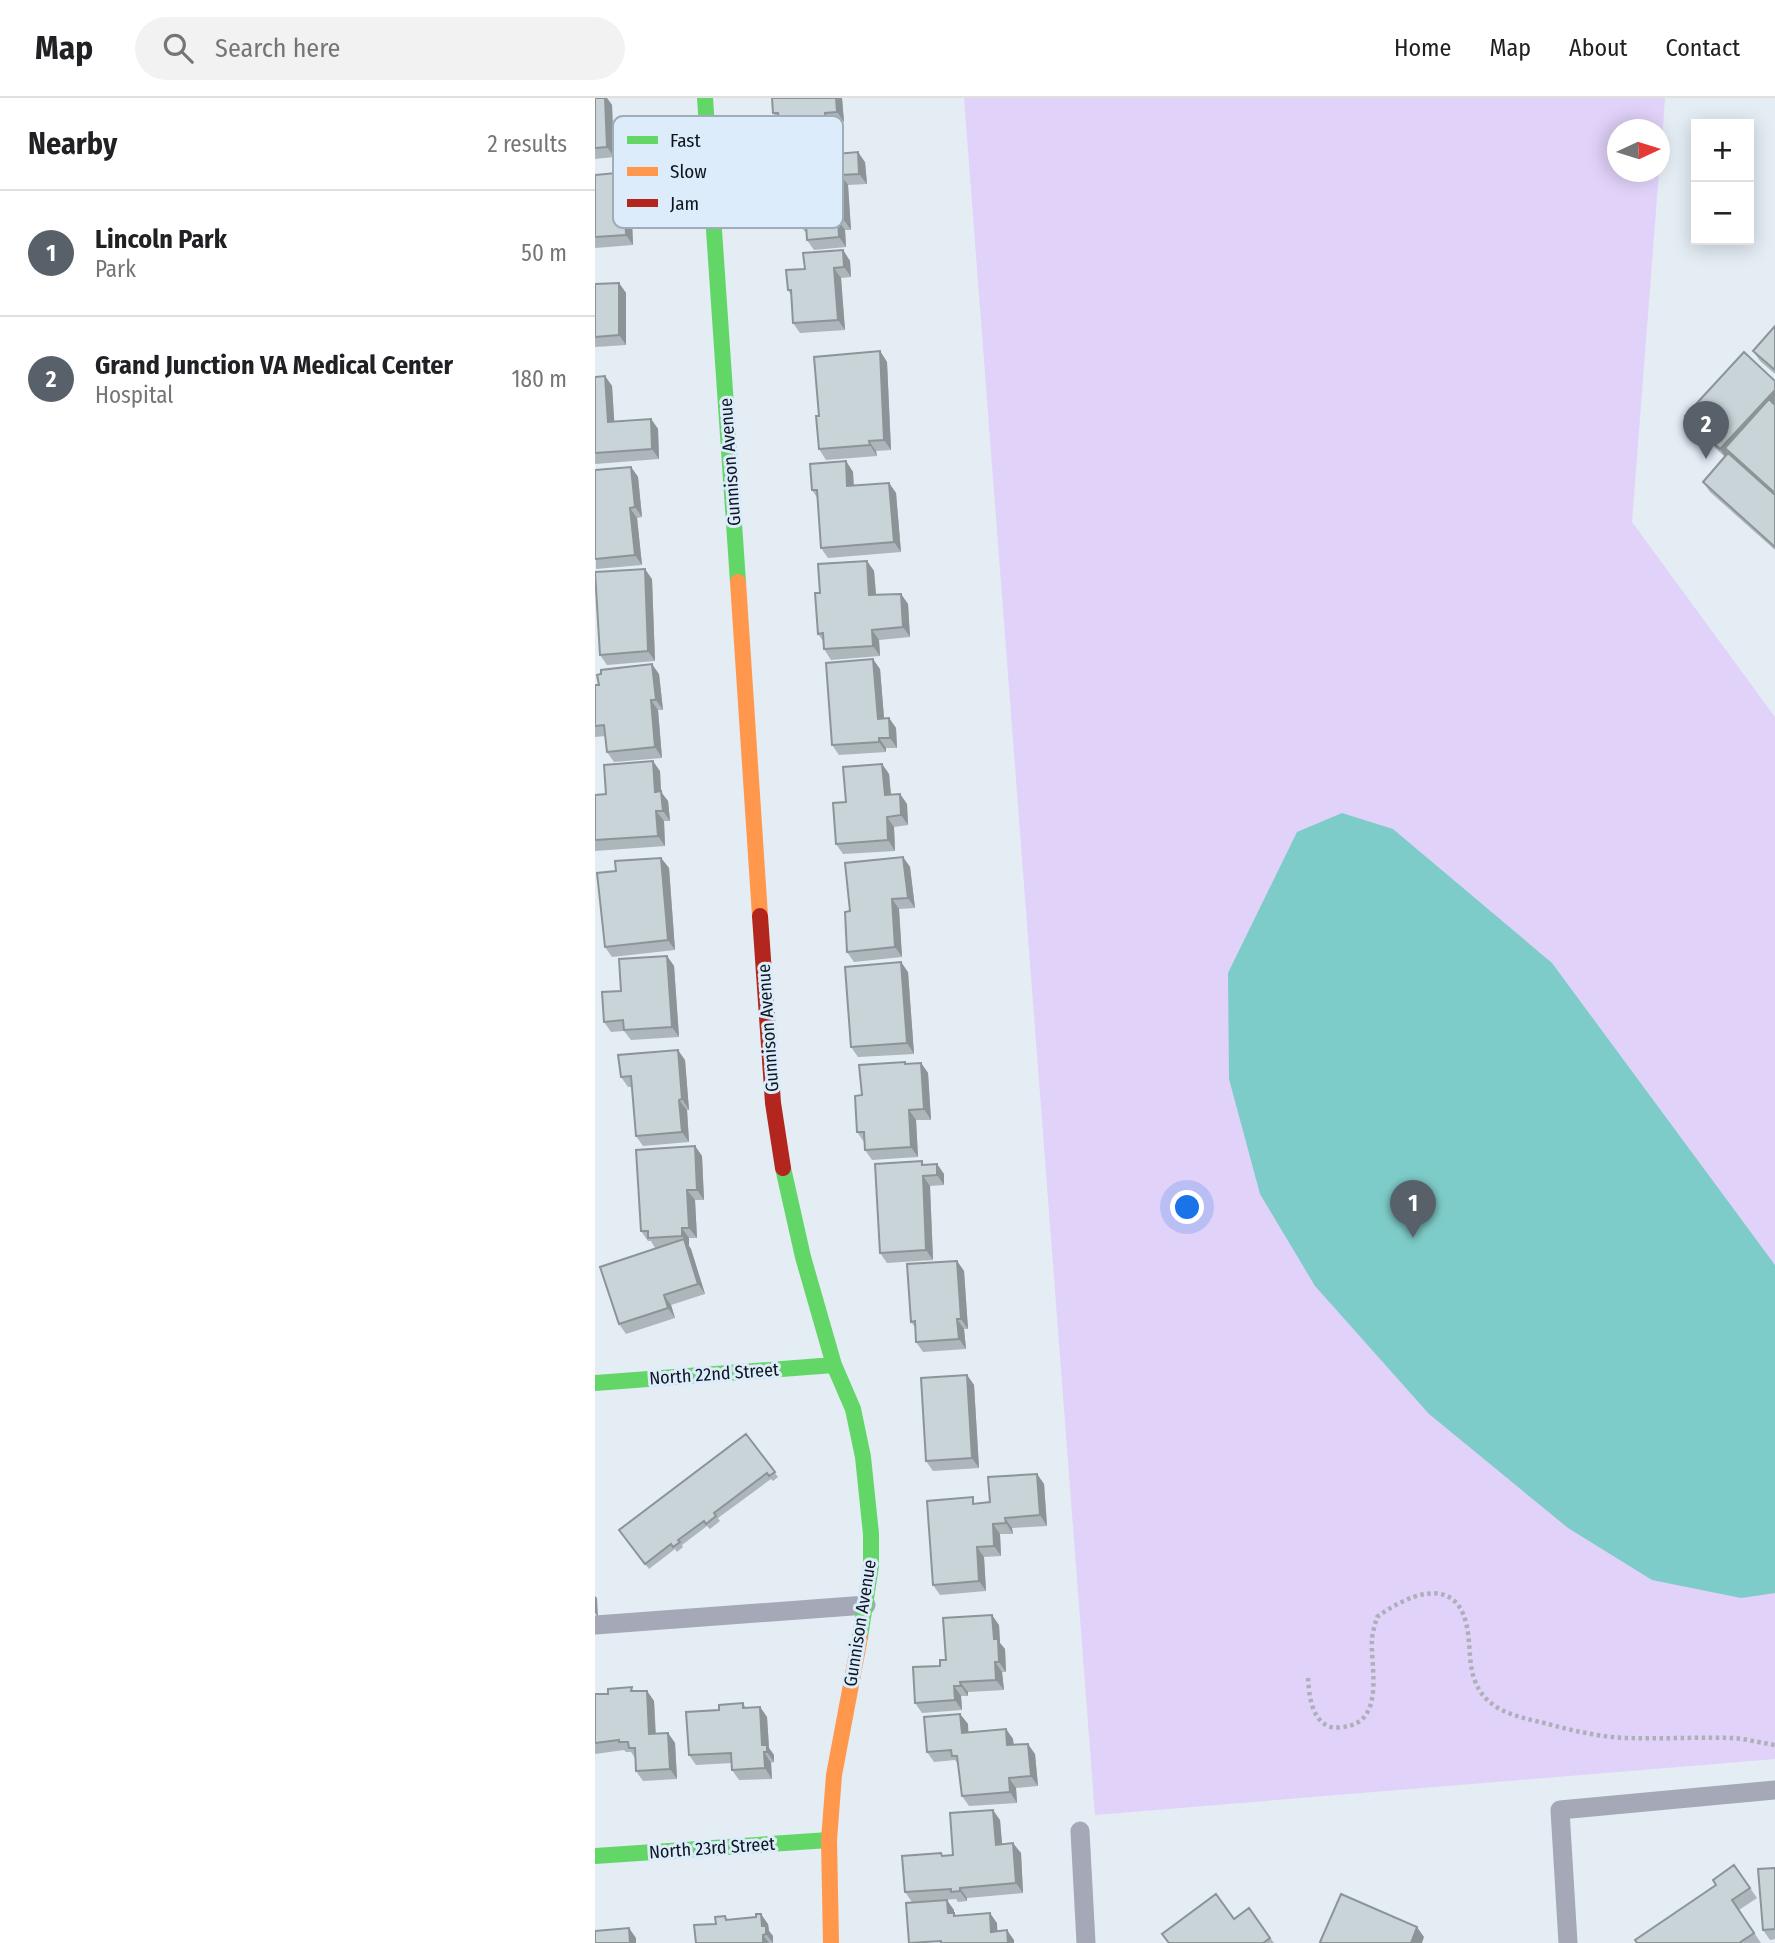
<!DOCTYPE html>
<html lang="en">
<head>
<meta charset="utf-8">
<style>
	:root { --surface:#fff; --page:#f2f2f2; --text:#202124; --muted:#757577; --line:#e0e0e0; --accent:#58616a }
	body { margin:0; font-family:"Fira Sans Condensed",sans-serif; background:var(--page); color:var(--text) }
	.controls { position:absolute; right:21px; top:21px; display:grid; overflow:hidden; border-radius:0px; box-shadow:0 4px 18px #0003 }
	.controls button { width:63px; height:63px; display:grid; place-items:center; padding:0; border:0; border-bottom:2px solid var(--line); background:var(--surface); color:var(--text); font:35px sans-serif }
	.compass { position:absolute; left:1012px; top:21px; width:63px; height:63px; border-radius:50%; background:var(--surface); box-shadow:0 4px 18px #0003; rotate:86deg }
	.you { position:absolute; left:593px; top:1110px; width:24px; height:24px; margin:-18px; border:5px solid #fff; border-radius:50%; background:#1a73e8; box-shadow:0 0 0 10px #1a73e833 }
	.badge { display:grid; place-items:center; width:46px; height:46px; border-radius:50%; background:var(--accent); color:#fff; font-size:23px; font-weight:700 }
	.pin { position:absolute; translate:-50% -58px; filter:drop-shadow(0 2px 4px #0008) }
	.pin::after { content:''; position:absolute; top:37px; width:24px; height:21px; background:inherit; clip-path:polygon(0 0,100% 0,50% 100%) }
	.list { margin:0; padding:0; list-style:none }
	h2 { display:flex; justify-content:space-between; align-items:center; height:91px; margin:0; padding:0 28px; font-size:30px }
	h2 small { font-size:23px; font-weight:400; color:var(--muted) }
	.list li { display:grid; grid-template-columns:46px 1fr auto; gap:21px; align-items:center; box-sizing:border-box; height:126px; padding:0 28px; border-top:2px solid var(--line) }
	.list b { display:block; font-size:26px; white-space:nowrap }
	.list p { margin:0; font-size:23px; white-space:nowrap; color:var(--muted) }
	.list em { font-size:23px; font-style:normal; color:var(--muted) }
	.icon { flex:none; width:38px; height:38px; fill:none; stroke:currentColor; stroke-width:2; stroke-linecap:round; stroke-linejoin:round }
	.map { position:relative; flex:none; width:1180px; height:1845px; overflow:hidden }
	header { display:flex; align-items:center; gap:42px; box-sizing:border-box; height:98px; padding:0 35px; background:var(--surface); border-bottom:2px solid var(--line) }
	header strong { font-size:33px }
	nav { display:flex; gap:38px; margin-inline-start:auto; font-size:24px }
	.search { width:490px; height:63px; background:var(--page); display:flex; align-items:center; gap:18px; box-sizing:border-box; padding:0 24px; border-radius:38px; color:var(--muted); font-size:26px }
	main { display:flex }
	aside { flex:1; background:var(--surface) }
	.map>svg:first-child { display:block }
	.green { fill:#e1d2f9 }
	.water { fill:#7eccc9 }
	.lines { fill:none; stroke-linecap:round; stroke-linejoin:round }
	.path { stroke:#abb0b9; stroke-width:4.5; stroke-dasharray:3.5 3.5; stroke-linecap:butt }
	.lane { stroke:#a5a8b7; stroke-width:19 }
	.fast { stroke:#63d668; stroke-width:16 }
	.slow { stroke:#ff974d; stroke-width:16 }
	.jam { stroke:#b3261e; stroke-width:16 }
	.wall { fill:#adb6bb }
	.shaded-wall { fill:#8d9498 }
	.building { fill:#c9d4d9; stroke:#8d9498; stroke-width:2 }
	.labels { text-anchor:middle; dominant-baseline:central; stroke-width:6; stroke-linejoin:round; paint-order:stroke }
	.street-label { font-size:18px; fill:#0d161f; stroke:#ddecfb }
	.key { fill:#ddecfb; stroke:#9facb9; stroke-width:2 }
	.key-label { font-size:19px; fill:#0d161f }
</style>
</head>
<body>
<header>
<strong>Map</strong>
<div class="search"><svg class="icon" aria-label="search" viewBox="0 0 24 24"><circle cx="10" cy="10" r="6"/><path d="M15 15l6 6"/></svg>Search here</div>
<nav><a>Home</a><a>Map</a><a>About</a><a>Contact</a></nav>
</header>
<main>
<aside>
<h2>Nearby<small>2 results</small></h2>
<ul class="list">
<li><span class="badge">1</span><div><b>Lincoln Park</b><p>Park</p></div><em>50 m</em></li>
<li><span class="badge">2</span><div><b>Grand Junction VA Medical Center</b><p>Hospital</p></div><em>180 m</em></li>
</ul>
</aside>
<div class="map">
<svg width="1180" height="1845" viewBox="0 0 1180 1845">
	<rect width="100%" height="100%" fill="#e4ecf4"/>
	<!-- green -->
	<path class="green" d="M369 0H1070L1065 72 1064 32H1023V74H1064L1037 424 1180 619V1661L500 1717Z"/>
	<!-- water -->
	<path class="water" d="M747 715 798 731 957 865 1180 1167V1495L1146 1500 1057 1482 973 1430 834 1316 720 1188 665 1096 634 981 633 875 702 734Z"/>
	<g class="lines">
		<!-- path -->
		<path class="path" d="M713 1580C714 1596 716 1620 733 1628 739 1631 748 1629 754 1628 790 1619 775 1566 777 1540 778 1533 780 1526 782 1519 809 1499 859 1475 871 1525 876 1544 873 1566 880 1583 885 1596 892 1603 903 1610 917 1618 933 1621 949 1625 975 1632 1004 1639 1032 1640 1067 1641 1103 1639 1138 1640 1152 1641 1166 1645 1180 1647"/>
		<!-- lane -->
		<path class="lane" d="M0 1527 271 1507
			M485 1733 491 1845
			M973 1845 965 1712 1180 1692"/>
		<!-- fast -->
		<path class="fast" d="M110 0 143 484
			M188 1070 208 1159 239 1267 258 1311 268 1359 276 1436V1468L265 1539
			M0 1285 239 1267
			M0 1758 234 1742"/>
		<!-- slow -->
		<path class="slow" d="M143 484 165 818
			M236 1845 234 1742 239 1677 265 1539"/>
		<!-- jam -->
		<path class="jam" d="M165 818 178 1005 188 1070"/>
	</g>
	<!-- wall -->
	<path class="wall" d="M0 0H12L17 7 19 59 0 61Z
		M247 0 249 24 237 25 238 44 193 48 186 38 184 24 178 15Z
		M270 64 272 86 253 87 256 132H250L251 149 219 152 212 142 211 135 203 125 208 77Z
		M0 77 28 85V90L36 100 38 147 0 150Z
		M248 152 255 163 256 179 246 180 250 232 205 235 198 225 196 197 193 192 210 171Z
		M24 185 31 195V247L0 249V186Z
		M1180 228V276L1165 263 1158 253Z
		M285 253 292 264 296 352 281 353 282 358 231 362 224 351V318Z
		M10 278 17 288 19 324 56 321 63 331 64 361 0 366V279Z
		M1180 283V452L1115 394 1108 384 1130 359 1097 328 1090 318Z
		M251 363 258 374 259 388 294 385 301 395 306 454 233 460 226 450 223 401 217 392Z
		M36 369 43 379 47 419 42 420 47 467 1 471 0 372Z
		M272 463 279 473 281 497 306 496 313 506 315 539 284 542 285 558 236 562 229 551 228 543 223 536 225 495Z
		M57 481 60 563 12 567 5 557Z
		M285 571 289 620H294L301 630 302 650H291V654L244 657 237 647Z
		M64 576 68 612H63L67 660 19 664 12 654 10 638 0 639V587Z
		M287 666 294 676 296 697 305 696 312 706 313 727 299 729 300 753 248 756 241 746 251 704Z
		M65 673 66 694 73 703 75 723H69L70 748 0 753V697L11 696Z
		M308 759 315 769 320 810 304 811 307 859 259 864 252 854 255 813Z
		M66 760 74 770 80 852 17 859 10 849 21 773Z
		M72 858 79 868 84 939 36 942 29 933 16 934 9 924 26 893Z
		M313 874 319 956 263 959 256 949Z
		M90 962 94 1012H92L94 1044 48 1048 41 1038 37 989H33L26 979Z
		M326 965 333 975 336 1022H321L323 1059 277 1062 270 1052 269 1044 262 1034 267 997 312 966Z
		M100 1048 107 1058 109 1102H100L102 1140H94V1148L96 1151 110 1196 76 1207 80 1220 31 1236 24 1226 60 1150 56 1143H53L46 1133Z
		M342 1066 349 1076V1087L335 1088 338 1162 292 1165 285 1155 330 1067Z
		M362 1163 369 1173 373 1231H369L371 1251 328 1254 321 1244 320 1229 316 1224Z
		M372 1277 379 1287 384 1370 338 1373 331 1363Z
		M151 1336 183 1379 178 1383 176 1381 123 1420 125 1423 115 1431 112 1428 87 1447 88 1449 82 1454 80 1451 54 1471 24 1432Z
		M442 1376 449 1386 452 1428 417 1430 418 1436H405L406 1458 389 1459 391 1493 345 1497 338 1487 382 1405 395 1404Z
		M404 1527 405 1545 410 1551 411 1574H407L409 1592 373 1594V1598H366L367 1612 327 1615 320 1605 345 1568 351 1562Z
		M52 1593 59 1603 61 1636 73 1635 80 1645 82 1681 48 1683 41 1673 40 1660 36 1654H31L29 1652 0 1656V1596Z
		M148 1605 151 1610 165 1609 172 1619 174 1650 179 1657V1664L176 1665 177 1681 144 1682 137 1672V1665L101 1667 94 1657 124 1612Z
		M365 1616 373 1626V1634L411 1631 418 1641 419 1647 440 1656 443 1688 421 1690 422 1705 374 1708 367 1698 363 1666 360 1662 339 1664 332 1654Z
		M405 1722 407 1746 426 1755 428 1795 372 1800V1803L363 1804 361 1801 317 1804 310 1794 346 1755 348 1758 358 1757Z
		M1139 1767 1162 1800 1144 1812 1166 1845H1042L1121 1787Z
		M1180 1770V1841L1175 1842 1168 1832Z
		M654 1810 679 1845H574L639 1821Z
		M130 1818 133 1822 173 1826 174 1833 178 1838V1845H101Z"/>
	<!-- shaded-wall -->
	<path class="shaded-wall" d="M10 0H12L17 7 19 59 12 49Z
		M241 0H247L249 24 242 14Z
		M230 15 237 25 238 44 231 34Z
		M263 54 270 64 272 86 264 76Z
		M21 75 28 85 29 100 22 90Z
		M246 77 253 87 256 132 249 122Z
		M29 90 36 100 38 147 31 137Z
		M243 122 250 132 251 149 244 139Z
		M248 152 255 163 256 179 249 169Z
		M239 170 246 180 250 232 243 222Z
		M24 185 31 195V247L24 237Z
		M285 253 292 264 296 352 289 342Z
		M10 278 17 288 20 334 13 324Z
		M1180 292V309L1130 350 1135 358 1132 361 1125 351Z
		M56 321 63 331 64 361 57 351Z
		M274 343 281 353 282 358 275 347Z
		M251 363 258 374 259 398 252 388Z
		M36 369 43 379 47 419 40 409Z
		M294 385 301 395 306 454 299 444Z
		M35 410 42 420 47 467 40 457Z
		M272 463 279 473 282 508 274 497Z
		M50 471 57 481 60 563 53 553Z
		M306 496 313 506 315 539 308 529Z
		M277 532 284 542 285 558 278 548Z
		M278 561 285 571 290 631 283 621Z
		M57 566 64 576 68 612 61 602Z
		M56 602 63 612 67 660 60 649Z
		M294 620 301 630 302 650 295 640Z
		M284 640 291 650V654L284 644Z
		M58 663 65 673 66 694 73 703 75 723 68 713 60 694Z
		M287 666 294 676 297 707 290 697Z
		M305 696 312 706 313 727 306 717Z
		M61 713 69 723 70 748 63 738Z
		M292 719 299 729 300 753 293 742Z
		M308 759 315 769 320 810 313 800Z
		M66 760 74 770 80 852 73 842Z
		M297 801 304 811 307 859 300 849Z
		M72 858 79 868 84 939 77 929Z
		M306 864 313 874 319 956 312 945Z
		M83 952 90 962 94 1012 87 1001Z
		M326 965 333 975 336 1022 329 1011Z
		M84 1002 92 1012 94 1044 87 1034Z
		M314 1012 321 1022 323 1059 316 1049Z
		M100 1048 107 1058 109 1102 102 1092Z
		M342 1066 349 1076V1087L342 1077Z
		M328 1078 335 1088 338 1162 331 1152Z
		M92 1092 100 1102 102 1140 94 1130Z
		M87 1130 94 1140V1148L87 1138Z
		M89 1141 96 1151 110 1196 103 1186Z
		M362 1163 369 1173 373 1231 366 1221Z
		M69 1197 76 1207 80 1220 73 1210Z
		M362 1221 369 1231 371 1251 364 1241Z
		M372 1277 379 1287 384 1370 377 1360Z
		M442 1376 449 1386 452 1428 445 1417Z
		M410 1420 417 1430 418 1436 411 1425Z
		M398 1426 405 1436 406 1458 399 1448Z
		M382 1449 389 1459 391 1493 384 1483Z
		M0 1498 2 1500 3 1519 0 1515Z
		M397 1517 404 1527 405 1545 410 1551 411 1574 404 1564 399 1541Z
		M400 1564 407 1574 409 1592 401 1582Z
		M365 1584 373 1594V1598L366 1588Z
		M359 1588 366 1598 367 1612 360 1602Z
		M52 1593 59 1603 61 1647 54 1636Z
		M165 1609 172 1619 174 1650 179 1657V1664L167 1647Z
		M365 1616 373 1626 374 1645 367 1635Z
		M411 1631 418 1641 419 1657 412 1647Z
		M73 1635 80 1645 82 1681 75 1671Z
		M433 1646 440 1656 443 1688 436 1678Z
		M169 1654 176 1665 177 1681 170 1670Z
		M414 1680 421 1690 422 1705 415 1694Z
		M398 1712 405 1722 408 1757 401 1747Z
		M418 1745 426 1755 428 1795 421 1785Z
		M365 1790 372 1800V1803L365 1793Z
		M352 1802 359 1812V1815L366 1825 353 1815Z
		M395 1815 402 1825 403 1844 396 1834Z
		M166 1816 173 1826 174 1833 178 1838V1845L171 1836 167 1828Z
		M822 1829 829 1839 827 1845H816Z
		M34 1830 41 1840V1845H35Z
		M412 1832 419 1842V1845H413Z
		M168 1837 174 1845H168Z"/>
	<!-- building -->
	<path class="building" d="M0 0H10L12 49 0 50Z
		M177 0H241L242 14 230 15 231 34 186 38 183 15H178Z
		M263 54 264 76 246 77 249 122H243L244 139 212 142 211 125H203L198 77H208L207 59Z
		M21 75 22 90H29L31 137 0 139V77Z
		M248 152 249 169 239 170 243 222 198 225 196 192H193L191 172 210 171 208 155Z
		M24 185V237L0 239V186Z
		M1180 228V272L1158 253Z
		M285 253 289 342 274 343 275 347 224 351 221 318H224L219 259Z
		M1149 254 1180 283V292L1125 351 1090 318Z
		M10 278 13 324 56 321 57 351 0 355V279Z
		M1174 301 1180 307V395L1130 350Z
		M1133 355 1180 397V449L1108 384Z
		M251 363 252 388 294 385 299 444 226 450 222 392H217L215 366Z
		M36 369 40 409 35 410 40 457 0 461V372Z
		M272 463 274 497 306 496 308 529 277 532 278 548 229 551 228 535 223 536 220 495H225L223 466Z
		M50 471 53 553 5 557 0 474Z
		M278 561 283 621 294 620 295 640H284V644L237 647 231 565Z
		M57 566 61 602H56L60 649 12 654 9 627 0 628V587H4L2 577 6 576V572Z
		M58 663 60 694 66 693 68 713H61L63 738 0 742V697L11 696 9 667Z
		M287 666 290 697 305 696 306 717 292 719 293 742 241 746 238 705 251 704 248 669Z
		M308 759 313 800 297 801 300 849 252 854 250 814 255 813 250 765Z
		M66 760 73 842 10 849 2 775 21 773 20 763Z
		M72 858 77 929 29 932 28 922 9 924 7 894 26 893 24 861Z
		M306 864 312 945 256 949 250 869Z
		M83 952 87 1001 84 1002 87 1034 41 1038 36 978 26 979 23 957Z
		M310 964V966L326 965 329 1011 314 1012 316 1049 270 1052 269 1034H262L260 998 267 997 264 967Z
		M100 1048 102 1092H92L94 1130H87V1138L53 1140V1133H46L41 1052Z
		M327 1063V1067L342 1066V1077L328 1078 331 1152 285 1155 280 1066Z
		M89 1141 103 1186 69 1197 73 1210 24 1226 5 1169Z
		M362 1163 366 1221H362L364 1241 321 1244 320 1223 316 1224 312 1166Z
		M372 1277 377 1360 331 1363 326 1280Z
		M151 1336 180 1374 174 1378 172 1375 119 1415 121 1418 111 1426 109 1423 83 1442 85 1444 78 1449 76 1446 50 1466 24 1432Z
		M442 1376 445 1417 410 1420 411 1425 398 1426 399 1448 382 1449 384 1483 338 1487 332 1403 378 1399V1406L395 1404 393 1379Z
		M397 1517 399 1541H403L404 1564H400L401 1582 365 1584 366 1588H359L360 1602 320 1605 318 1569 345 1568V1562H351L348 1520Z
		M37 1589 36 1593H52L54 1636 73 1635 75 1671 41 1673 40 1650H34L33 1644H24V1642L0 1645V1596H13V1591Z
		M148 1605V1610L165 1609 167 1647H172V1654H169L170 1670 137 1672 136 1655 94 1657 91 1614 124 1612V1607Z
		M365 1616 367 1635 411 1631 412 1647 433 1646 436 1678 414 1680 415 1694 367 1698 362 1658H357L356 1652 332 1654 329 1619Z
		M398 1712 401 1747 418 1745 421 1785 365 1790V1793L356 1794V1791L310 1794 307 1758 346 1755 347 1758 358 1757 355 1715Z
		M1139 1767 1155 1790 1137 1802 1159 1835 1144 1845H1042L1040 1842 1121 1787 1118 1782Z
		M1180 1770V1831L1168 1832 1163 1771Z
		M621 1796 639 1821 654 1810 675 1840 668 1845H574L567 1836Z
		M746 1796 822 1829 816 1845H727L725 1844Z
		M352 1802 353 1815H359V1818L395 1815 396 1834 412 1832 413 1845H346V1843L314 1845 311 1805Z
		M161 1816H166L167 1828H171V1836L168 1837V1845H101L99 1827 121 1826 120 1819 130 1818 131 1822 161 1819Z
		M34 1830 35 1845H0V1833Z"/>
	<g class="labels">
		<!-- street labels -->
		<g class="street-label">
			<text transform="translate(135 364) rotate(-94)">Gunnison Avenue</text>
			<text transform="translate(173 930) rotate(-94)">Gunnison Avenue</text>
			<text transform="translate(119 1276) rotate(-4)">North 22nd Street</text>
			<text transform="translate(265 1525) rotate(-81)">Gunnison Avenue</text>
			<text transform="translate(117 1750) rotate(-4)">North 23rd Street</text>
		</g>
	</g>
	<!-- legend -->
	<rect x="18" y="18" width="230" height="112" rx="10" class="key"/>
	<rect x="32" y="38" width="31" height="8" fill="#63d668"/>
	<rect x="32" y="69" width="31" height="9" fill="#ff974d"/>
	<rect x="32" y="101" width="31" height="8" fill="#b3261e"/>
	<g class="key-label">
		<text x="75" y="49">Fast</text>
		<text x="75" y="80">Slow</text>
		<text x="75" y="112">Jam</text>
	</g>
</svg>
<div class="controls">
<button>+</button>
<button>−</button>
</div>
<svg class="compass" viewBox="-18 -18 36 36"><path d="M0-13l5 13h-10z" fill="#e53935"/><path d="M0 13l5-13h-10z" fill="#757577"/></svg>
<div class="you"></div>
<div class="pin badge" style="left:818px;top:1140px">1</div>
<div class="pin badge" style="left:1111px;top:361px">2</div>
</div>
</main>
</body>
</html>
